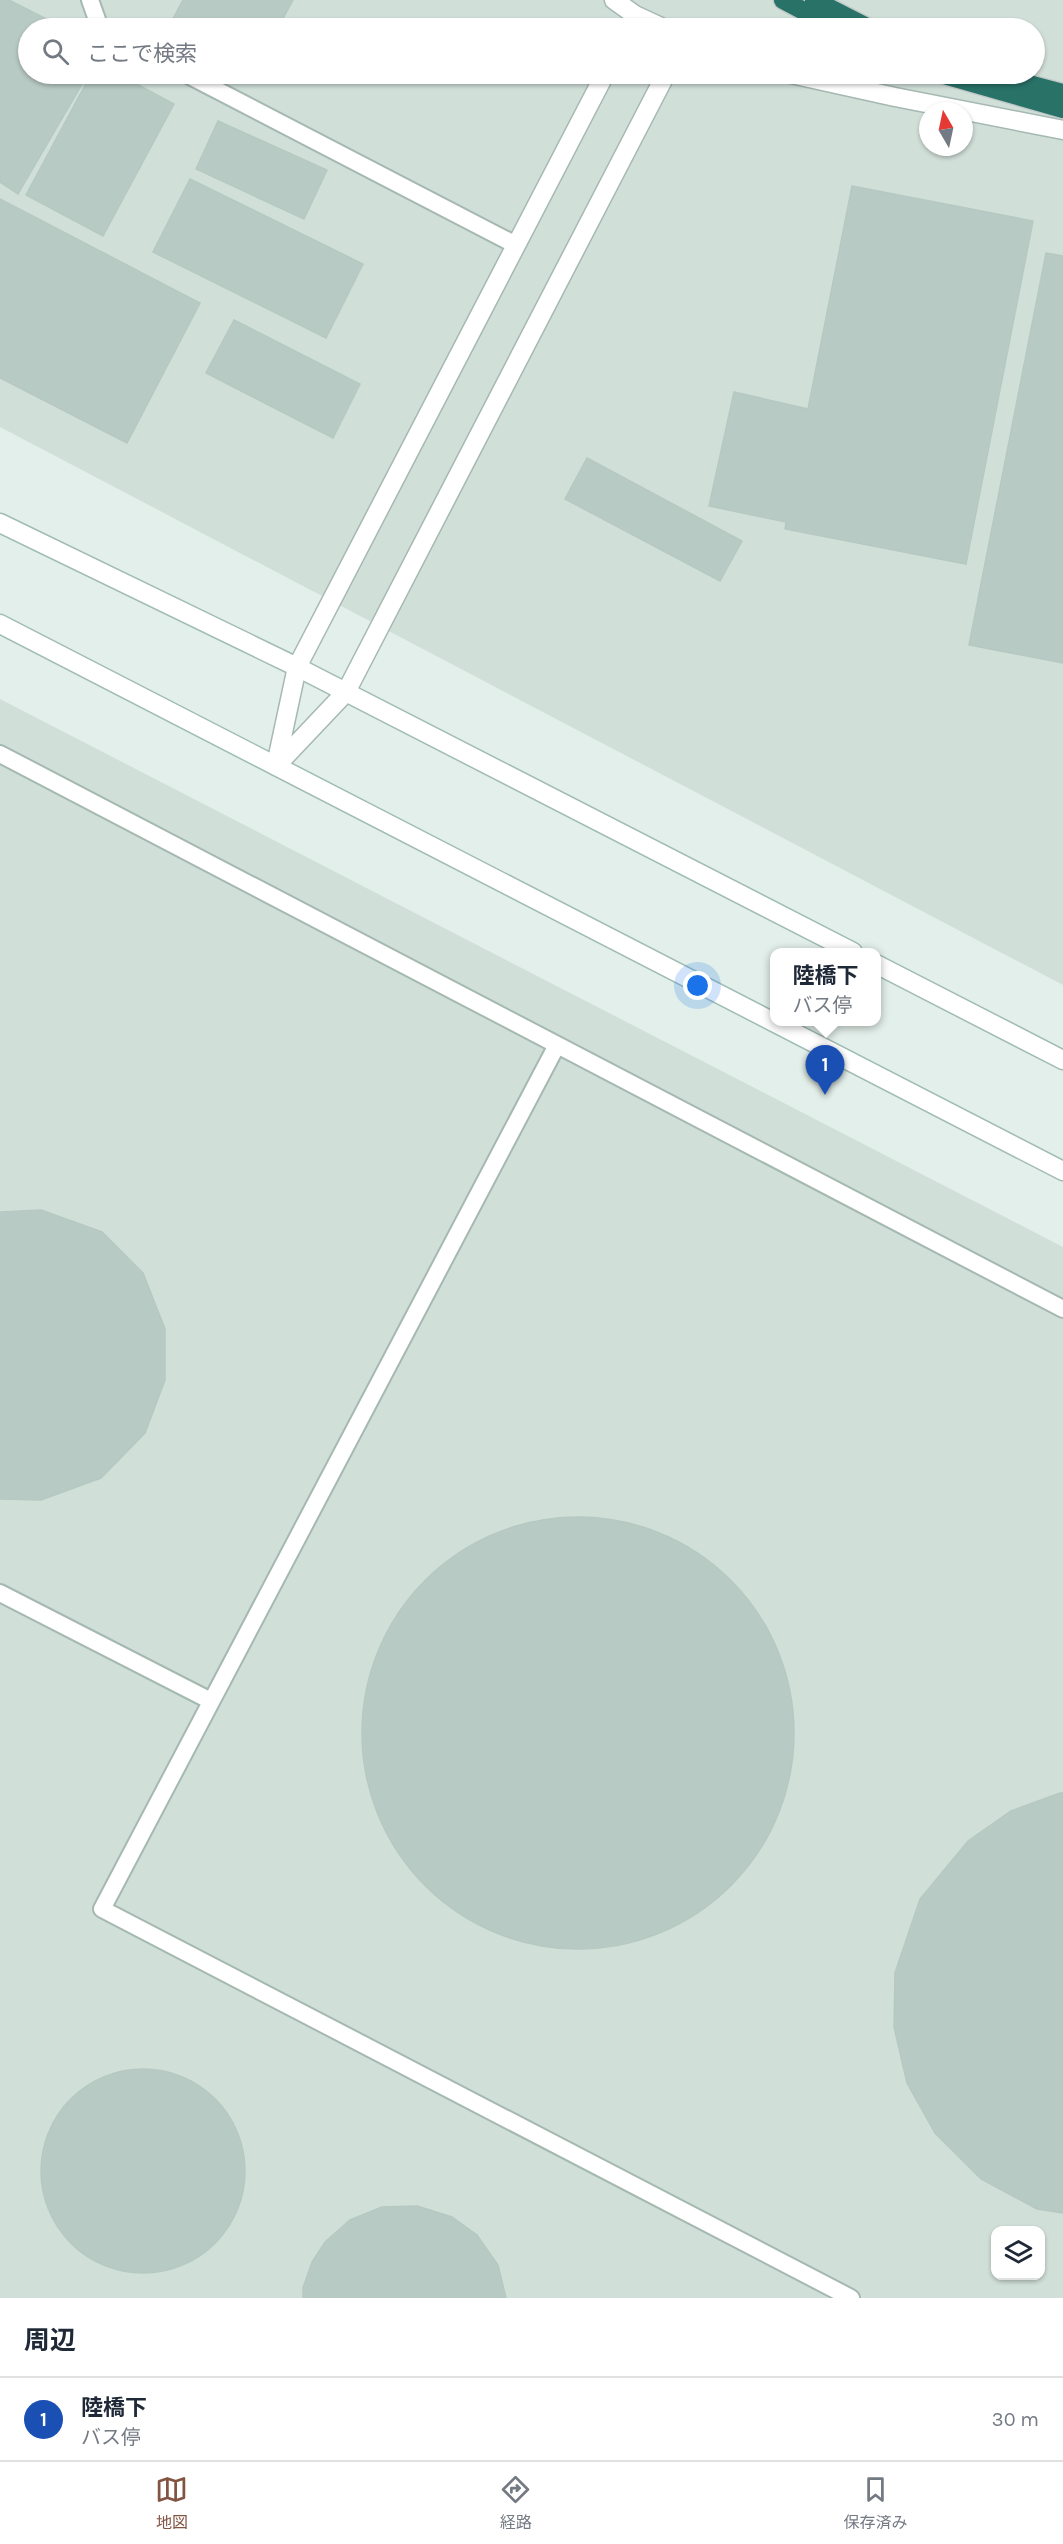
<!DOCTYPE html>
<html lang="ja">
<head>
<meta charset="utf-8">
<style>
	:root { --surface:#fff; --page:#f6f6f7; --text:#1f2937; --muted:#747a83; --line:#e0e1e3; --accent:#845443 }
	body { margin:0; font-family:Karla,"Noto Sans JP",sans-serif; background:var(--page); color:var(--text) }
	.controls { position:absolute; right:18px; bottom:18px; display:grid; overflow:hidden; border-radius:12px; box-shadow:0 2px 4px #0004 }
	.controls button { width:54px; height:54px; display:grid; place-items:center; padding:0; border:0; border-bottom:2px solid var(--line); background:var(--surface); color:var(--text); font:30px sans-serif }
	.compass { position:absolute; left:919px; top:102px; width:54px; height:54px; border-radius:50%; background:var(--surface); box-shadow:0 2px 4px #0004; rotate:351deg }
	.you { position:absolute; left:698px; top:986px; width:21px; height:21px; margin:-15px; border:4px solid #fff; border-radius:50%; background:#1a73e8; box-shadow:0 0 0 9px #1a73e833 }
	.badge { display:grid; place-items:center; width:39px; height:39px; border-radius:50%; background:var(--accent); color:#fff; font-size:20px; font-weight:700 }
	.pin { position:absolute; translate:-50% -50px; filter:drop-shadow(0 2px 3px #0008) }
	.pin::after { content:''; position:absolute; top:32px; width:21px; height:18px; background:inherit; clip-path:polygon(0 0,100% 0,50% 100%) }
	.popup { position:absolute; left:770px; top:948px; width:111px; height:78px; box-sizing:border-box; display:grid; place-content:center; border-radius:12px; background:var(--surface); filter:drop-shadow(0 2px 4px #0005); font-size:20px; white-space:nowrap; color:var(--muted) }
	.popup b { font-size:22px; color:var(--text) }
	.popup::after { content:''; position:absolute; left:50%; top:100%; margin-left:-12px; border:12px solid transparent; border-top-color:var(--surface) }
	.list { margin:0; padding:0; list-style:none }
	h2 { display:flex; justify-content:space-between; align-items:center; height:78px; margin:0; padding:0 24px; font-size:26px }
	h2 small { font-size:20px; font-weight:400; color:var(--muted) }
	.list li { display:grid; grid-template-columns:39px 1fr auto; gap:18px; align-items:center; box-sizing:border-box; height:84px; padding:0 24px; border-top:2px solid var(--line) }
	.list b { display:block; font-size:22px; white-space:nowrap }
	.list p { margin:0; font-size:20px; white-space:nowrap; color:var(--muted) }
	.list em { font-size:20px; font-style:normal; color:var(--muted) }
	.icon { flex:none; width:33px; height:33px; fill:none; stroke:currentColor; stroke-width:2; stroke-linecap:round; stroke-linejoin:round }
	.map { position:relative; flex:none; width:1063px; height:2298px; overflow:hidden }
	.search { position:absolute; background:var(--surface); box-shadow:0 2px 4px #0004; left:18px; right:18px; top:18px; height:66px; display:flex; align-items:center; gap:15px; box-sizing:border-box; padding:0 21px; border-radius:33px; color:var(--muted); font-size:22px }
	.sheet { height:162px; background:var(--surface) }
	nav { display:flex; justify-content:space-around; align-items:center; box-sizing:border-box; height:84px; border-top:2px solid var(--line); background:var(--surface); font-size:16px; color:var(--muted) }
	nav a { display:grid; justify-items:center; gap:3px }
	nav .on { color:var(--accent) }
	.map>svg:first-child { display:block }
	.built { fill:#d1dfd9; fill-rule:evenodd }
	.building { fill:#b8cac4; stroke:#b5c9c2; stroke-width:1.5 }
	.lines { fill:none; stroke-linecap:round; stroke-linejoin:round }
	.lane-casing { stroke:#a5b8b2; stroke-width:20 }
	.street-casing { stroke:#a5b8b2; stroke-width:21 }
	.secondary-casing { stroke:#a0bcb4; stroke-width:21 }
	.highway-casing { stroke:#c1cac8; stroke-width:21 }
	.lane { stroke:#fff; stroke-width:16 }
	.street { stroke:#fff; stroke-width:18 }
	.secondary { stroke:#fff; stroke-width:18 }
	.highway { stroke:#297268; stroke-width:18 }
</style>
</head>
<body>
<div class="map">
<svg width="1063" height="2298" viewBox="0 0 1063 2298">
	<rect width="100%" height="100%" fill="#e3efea"/>
	<!-- built -->
	<path class="built" d="M0 0H1063V985L0 427ZM28 28H1034V74H28ZM928 111H964V147H928Z
		M0 699 1063 1247V2298H0ZM996 2230H1040V2276H996Z"/>
	<!-- building -->
	<path class="building" d="M0 0H9L64 28H28V74H88L18 194 0 182Z
		M183 0H293L278 28H168Z
		M91 74H118L174 104 103 236 26 195Z
		M218 121 327 170 304 219 196 169Z
		M190 179 363 264 326 338 153 252Z
		M852 186 1033 221 966 564 785 529 786 522 709 506 734 392 808 409Z
		M0 199 200 303 127 443 0 378Z
		M1046 253 1063 256V663L969 645Z
		M234 320 360 384 333 438 206 373Z
		M587 458 742 541 720 581 565 499Z
		M41 1210 102 1232 143 1273 165 1329V1380L145 1433 101 1478 41 1500 0 1499V1212Z
		M362 1733a216 216 0 1 1 432 0a216 216 0 1 1-432 0Z
		M1060 1793H1063V2213L1037 2209 981 2179 935 2133 907 2083 894 2027 895 1973 920 1899 968 1841 1011 1811Z
		M41 2171a102 102 0 1 1 204 0a102 102 0 1 1-204 0Z
		M417 2206 452 2217 477 2235 498 2265 506 2298H303V2288L312 2262 325 2242 350 2220 382 2207Z"/>
	<g class="lines">
		<defs>
			<path id="lane" d="M90 0 100 28
				M186 74 516 245
				M0 754 1063 1309
				M557 1045 102 1909 851 2298
				M0 1593 211 1701"/>
			<path id="street" d="M614 0 635 15 663 28
				M791 74 895 97 1063 130
				M276 765 297 667 605 74
				M276 766 346 692 666 74"/>
			<path id="secondary" d="M0 523 297 667 853 952
				M0 624 1063 1171
				M876 964 1063 1060"/>
			<path id="highway" d="M783 0 836 28
				M814 0 869 28
				M941 74 1063 109
				M991 74 1063 93"/>
		</defs>
		<!-- lane casing -->
		<use href="#lane" class="lane-casing"/>
		<!-- street casing -->
		<use href="#street" class="street-casing"/>
		<!-- secondary casing -->
		<use href="#secondary" class="secondary-casing"/>
		<!-- highway casing -->
		<use href="#highway" class="highway-casing"/>
		<!-- lane -->
		<use href="#lane" class="lane"/>
		<!-- street -->
		<use href="#street" class="street"/>
		<!-- secondary -->
		<use href="#secondary" class="secondary"/>
		<!-- highway -->
		<use href="#highway" class="highway"/>
	</g>
</svg>
<div class="controls">
<button><svg class="icon" aria-label="layers" viewBox="0 0 24 24"><path d="M12 4l9 5-9 5-9-5zM3 14l9 5 9-5"/></svg></button>
</div>
<svg class="compass" viewBox="-18 -18 36 36"><path d="M0-13l5 13h-10z" fill="#e53935"/><path d="M0 13l5-13h-10z" fill="#747a83"/></svg>
<div class="you"></div>
<div class="pin badge" style="left:825px;top:1095px;background:#1a4fb4">1</div>
<div class="popup"><b>陸橋下</b>バス停</div>
<div class="search"><svg class="icon" aria-label="search" viewBox="0 0 24 24"><circle cx="10" cy="10" r="6"/><path d="M15 15l6 6"/></svg>ここで検索</div>
</div>
<section class="sheet">
<h2>周辺<small></small></h2>
<ul class="list">
<li><span class="badge" style="background:#1a4fb4">1</span><div><b>陸橋下</b><p>バス停</p></div><em>30 m</em></li>
</ul>
</section>
<nav>
<a class="on"><svg class="icon" aria-label="map" viewBox="0 0 24 24"><path d="M3 6l6-2 6 2 6-2v14l-6 2-6-2-6 2zM9 4v14M15 6v14"/></svg>地図</a>
<a><svg class="icon" aria-label="directions" viewBox="0 0 24 24"><path d="M12 3l9 9-9 9-9-9zM9 14v-3h6M13 9l2 2-2 2"/></svg>経路</a>
<a><svg class="icon" aria-label="saved" viewBox="0 0 24 24"><path d="M7 4h10v16l-5-4-5 4z"/></svg>保存済み</a>
</nav>
</body>
</html>
